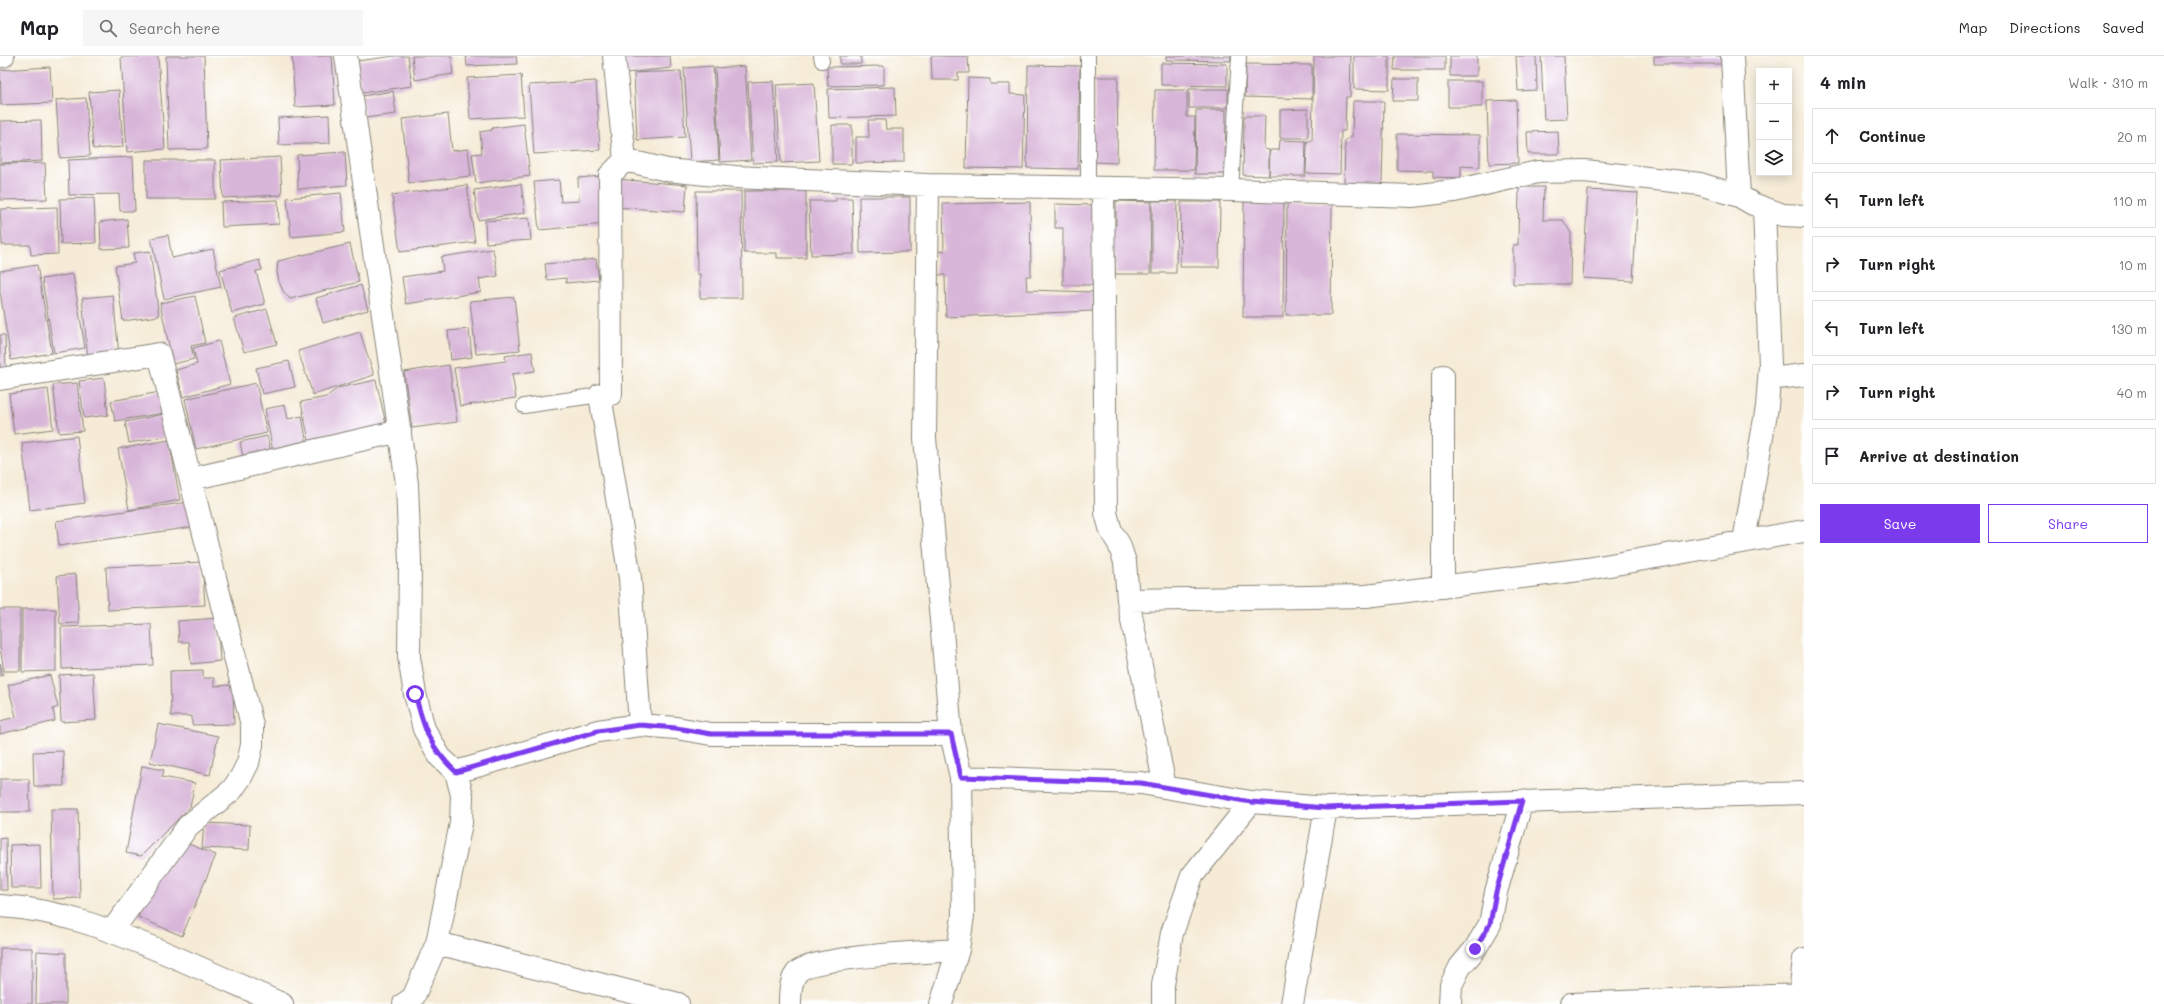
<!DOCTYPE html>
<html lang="en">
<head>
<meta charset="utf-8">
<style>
	:root { --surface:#fff; --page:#f6f6f6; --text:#202124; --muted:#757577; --line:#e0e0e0; --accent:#7c3aed }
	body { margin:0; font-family:Mali,sans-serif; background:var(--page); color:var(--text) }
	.controls { position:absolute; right:12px; top:12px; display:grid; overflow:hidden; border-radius:0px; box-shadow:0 2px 10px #0003 }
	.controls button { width:36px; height:36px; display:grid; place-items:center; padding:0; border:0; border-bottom:1px solid var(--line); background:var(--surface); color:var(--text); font:20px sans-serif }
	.stop { position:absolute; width:12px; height:12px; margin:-9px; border:3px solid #7c3aed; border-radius:50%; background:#fff }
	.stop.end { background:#7c3aed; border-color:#fff; box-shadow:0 1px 4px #0008 }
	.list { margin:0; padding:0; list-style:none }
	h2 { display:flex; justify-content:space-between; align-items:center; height:52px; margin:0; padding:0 16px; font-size:17px }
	h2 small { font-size:13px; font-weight:400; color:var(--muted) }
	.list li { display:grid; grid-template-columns:26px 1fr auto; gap:12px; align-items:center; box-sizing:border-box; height:56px; margin:0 8px 8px; padding:0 8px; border:1px solid var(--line); border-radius:0px }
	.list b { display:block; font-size:15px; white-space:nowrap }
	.list em { font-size:13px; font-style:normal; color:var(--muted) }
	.actions { display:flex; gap:8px; padding:12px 16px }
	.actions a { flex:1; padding:9px 0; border:1px solid var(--accent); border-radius:0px; text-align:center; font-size:14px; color:var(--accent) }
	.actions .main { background:var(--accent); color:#fff }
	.icon { flex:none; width:22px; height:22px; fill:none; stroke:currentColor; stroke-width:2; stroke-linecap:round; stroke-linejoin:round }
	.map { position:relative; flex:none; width:1804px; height:948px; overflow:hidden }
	header { display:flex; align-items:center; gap:24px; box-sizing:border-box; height:56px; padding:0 20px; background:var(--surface); border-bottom:1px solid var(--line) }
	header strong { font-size:19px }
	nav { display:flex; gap:22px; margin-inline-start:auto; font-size:14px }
	.search { width:280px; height:36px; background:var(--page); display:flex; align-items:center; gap:10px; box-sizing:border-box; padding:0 14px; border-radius:0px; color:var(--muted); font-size:15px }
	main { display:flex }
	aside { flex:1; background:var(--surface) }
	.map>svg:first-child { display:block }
	.building { fill:#d8b6d9 }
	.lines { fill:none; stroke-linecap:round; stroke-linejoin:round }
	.service-casing { stroke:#888479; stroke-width:16 }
	.minor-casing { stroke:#888479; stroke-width:24 }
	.service { stroke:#fff; stroke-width:14 }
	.minor { stroke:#fff; stroke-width:22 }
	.route { stroke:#7c3aed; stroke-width:5 }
</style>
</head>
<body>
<header>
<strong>Map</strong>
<div class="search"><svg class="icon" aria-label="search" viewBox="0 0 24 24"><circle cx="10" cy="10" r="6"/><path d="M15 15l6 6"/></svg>Search here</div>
<nav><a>Map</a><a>Directions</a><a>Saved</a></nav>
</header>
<main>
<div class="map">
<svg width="1804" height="948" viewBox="0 0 1804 948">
	<rect width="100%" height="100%" fill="#fff"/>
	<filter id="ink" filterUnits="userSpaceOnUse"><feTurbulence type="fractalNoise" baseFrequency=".025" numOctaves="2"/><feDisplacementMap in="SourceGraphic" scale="8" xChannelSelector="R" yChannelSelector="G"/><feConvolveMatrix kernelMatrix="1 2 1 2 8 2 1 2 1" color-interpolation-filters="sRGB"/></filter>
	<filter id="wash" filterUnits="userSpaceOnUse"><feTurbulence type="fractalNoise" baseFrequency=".012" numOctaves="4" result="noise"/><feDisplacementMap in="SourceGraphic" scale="16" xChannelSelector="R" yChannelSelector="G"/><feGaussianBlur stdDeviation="0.9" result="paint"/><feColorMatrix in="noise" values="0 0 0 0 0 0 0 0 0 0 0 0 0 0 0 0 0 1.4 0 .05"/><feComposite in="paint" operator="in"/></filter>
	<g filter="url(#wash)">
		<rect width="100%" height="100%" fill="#f5ebd6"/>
		<g id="blocks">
			<!-- building -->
			<path class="building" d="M158 0 165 93 127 96 121 1Z
				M166 0H204L207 93 169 94Z
				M292 0H332L335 49 295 51Z
				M395 0H408L412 30 361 37 357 5Z
				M412 0H451L453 18 415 24Z
				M466 0H516L517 8 467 10Z
				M624 0H670L671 12 626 17Z
				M840 0H861V8H840Z
				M931 0H968L969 17H958V24H932Z
				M1166 0H1231L1230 5 1166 4Z
				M1314 0H1351L1350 41H1346L1345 75H1341L1340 118 1306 117 1307 85H1312Z
				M1354 0H1389V34L1354 33Z
				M1395 0H1445V14H1394Z
				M1450 0H1477V20H1450Z
				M1516 0H1536L1537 34 1518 35Z
				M1541 0H1564L1567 63 1544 64Z
				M1654 0H1726V8H1654Z
				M1161 7 1227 8V30L1161 29Z
				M1246 8 1312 9V43L1245 41Z
				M1028 9 1080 10 1078 113 1027 112Z
				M713 10 719 104 690 106 684 12Z
				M745 10 751 104 720 106 715 12Z
				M884 10V29L828 30 827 11Z
				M50 11 52 47 1 49 0 14Z
				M681 15 685 81 637 84 634 17Z
				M521 19 524 60 470 63 467 22Z
				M1095 21H1118L1117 107 1093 106Z
				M968 22 990 23V28H1010V38L1025 39 1023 113 966 112Z
				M1394 23H1418V45H1393Z
				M596 25 600 94 534 98 529 29Z
				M773 25 778 106 753 107 748 26Z
				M1448 25H1482V51H1448Z
				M814 27 819 105 781 107 776 29Z
				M895 31 896 60 829 62 828 33Z
				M1189 33H1228V52H1189Z
				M119 34 123 91 93 93 89 36Z
				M1155 34H1187V61H1195L1194 114H1154Z
				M393 35 396 58 365 62 362 40Z
				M86 42 90 100 60 102 56 44Z
				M1516 44 1518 107 1489 108 1487 45Z
				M1353 45H1384L1382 129 1344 128 1345 84 1352 81Z
				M1308 53V82H1280V54Z
				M1196 54H1226L1225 118H1195Z
				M448 58 452 95 468 93 471 120 409 127 402 63Z
				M329 59 330 87 279 89 278 62Z
				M1244 60H1265L1264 93 1269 94V120L1243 119Z
				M41 64 42 105 0 107V65Z
				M868 64H885L886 73H904V106L856 107V81H869Z
				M524 68 530 120 476 127 472 98 482 97 480 76 492 74V72Z
				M832 69H852V108H832Z
				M1558 75 1559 98H1528L1527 76Z
				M1397 78 1480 79V111L1461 110V122L1433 121V115L1397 114Z
				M1280 84 1306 85 1305 120H1269L1270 94H1279Z
				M345 96 347 129 298 133 297 99Z
				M133 101 135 155H120L119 138 69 139 68 104Z
				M280 101 282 139 223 142 221 104Z
				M146 104H215V143H146Z
				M45 107 47 143 0 144V108Z
				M602 120 606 168 539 174 534 126 559 124 561 146 579 145 578 122Z
				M616 123 687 129 685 156 614 151Z
				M521 128 525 157 478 164 474 134Z
				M467 129 475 186 400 196 392 139Z
				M1519 131H1544L1543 164H1563L1571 177 1570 228H1513V189H1518Z
				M1588 134 1638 137 1633 225 1583 222Z
				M696 135H741L742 242H700V218H697Z
				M744 135H806V202H777V197H744Z
				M341 137 345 176 291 181 287 142Z
				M859 141H910V196L860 197Z
				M94 142 96 187 61 188 60 143Z
				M836 142H852L854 198 811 199 809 145H836Z
				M278 144 279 168 222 171 221 146Z
				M1116 145 1151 146 1150 218H1115V197H1112V169H1116Z
				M1152 145H1177L1176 217H1152Z
				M1030 146 1031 220H1026L1027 234 1093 236V255L946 261 945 219H936L935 196 944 195 943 148Z
				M1181 146H1220L1219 211H1180Z
				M1244 146H1284L1283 261H1243Z
				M1287 146 1332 147 1331 259H1286Z
				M1055 148 1093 149V229H1063V172H1055Z
				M57 151 58 198 31 199 30 189H2L0 153Z
				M529 162 531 184 486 187 485 165Z
				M127 163 129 192 101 193 100 166Z
				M168 179 172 202 213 193 221 231 164 243 151 182Z
				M350 188 359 226 290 243 283 235 279 226 277 216 278 205Z
				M493 193 498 220 479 223 481 236 406 248 402 221 443 215 441 201Z
				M150 195 159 260 123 265 115 210 135 207 133 197Z
				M596 203 599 224 566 227V222L547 224 545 208Z
				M259 204 262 214 256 215 265 248 232 257 220 214Z
				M37 209 52 297 11 304 0 236V215Z
				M73 218 85 292 54 297 42 223Z
				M361 229 368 254 323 267 316 242Z
				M113 239 119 300 88 303 82 242Z
				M195 240 205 287 191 290 194 303 173 308 160 247Z
				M514 241 520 294 476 298 470 245Z
				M267 253 277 288 244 296 234 262Z
				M469 273 472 301 451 304 448 275Z
				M360 276 374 319 313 339 298 295Z
				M0 279H5L6 314H0Z
				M219 285 230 328 183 341 176 314 197 308 193 292Z
				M532 296 535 315 512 318 516 342 460 350 454 312 506 305 505 300Z
				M289 305 295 331 262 338 256 312Z
				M449 309 457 366 412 372 404 316Z
				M104 322 108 359 84 362 79 325Z
				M376 324 387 373 310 390 301 346 326 341 338 332Z
				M77 327 83 375 59 377 53 329Z
				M256 327 267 377 196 393 185 343Z
				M48 333 53 373 14 378 9 338Z
				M160 336 164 357 115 365 111 345Z
				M285 349 288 363 302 360 307 389 273 396 265 353Z
				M164 358 169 380 129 387 125 366Z
				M77 380 85 447 30 454 22 387Z
				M267 380 271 396 243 401 240 386Z
				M169 384 180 444 129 454 118 393Z
				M189 446 193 471 59 490 56 465Z
				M202 506 205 549 108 554 106 511Z
				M76 518 79 567 60 568 57 520Z
				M0 553H20V615H4L0 592Z
				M22 553H56V615L22 616Z
				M217 562 220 605 191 608 189 586H179L178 565Z
				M151 568 153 609 62 613 61 571Z
				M0 607 3 619 0 620Z
				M203 614V622H214V630L233 629 234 668 192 669V660H171L170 615Z
				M93 617 96 664 61 666 59 619Z
				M50 619 58 651 53 653 55 665 0 678V665L16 661 8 629Z
				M158 668 218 680 210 719 150 706Z
				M63 695 64 730H34L33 696Z
				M142 710 164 714 162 721 195 727 190 751 141 800 126 797Z
				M0 723H29L30 756H0Z
				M51 753H78L80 842 53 843Z
				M204 767 250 769 249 794 202 792Z
				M6 782 7 834H0V783Z
				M184 786 216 799 182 880 138 861 150 830Z
				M40 788 41 832H11L10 789Z
				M0 892H32V948H0Z
				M37 895 66 897V948H36Z"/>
		</g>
	</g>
	<g filter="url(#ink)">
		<use href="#blocks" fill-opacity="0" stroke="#888479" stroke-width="1"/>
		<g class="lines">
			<defs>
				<path id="service" d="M821 0 822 5
					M1088 132V0
					M1231 134 1239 0
					M524 350 600 339"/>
				<path id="minor" d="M0 0H3
					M346 0 407 428 410 507 409 601 415 638 424 673 440 701 456 716 462 739 461 767 437 887 413 942 404 948
					M614 0 625 104 667 114 735 121 928 129 1231 134 1412 140 1454 135 1538 116 1585 115 1700 128 1739 140 1753 148 1783 159 1804 160
					M1732 0 1739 140
					M625 104 610 119 611 338 600 339 630 522 640 669
					M928 129 925 382 951 678 961 721 963 860 958 894 941 948
					M1103 132 1106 457 1111 475 1119 488 1125 506 1128 544 1165 731
					M1443 320V531
					M0 323 159 298 252 669V689L248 707 241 721 232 734 188 770 112 875
					M1769 323 1804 319
					M191 423 400 375
					M1744 485 1767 351 1770 310 1764 152
					M1128 544 1366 540 1587 513 1804 475
					M456 716 598 675 640 669 676 672 711 678H951
					M961 721 1141 727 1251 746 1326 752 1804 737
					M0 850C58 853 110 874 163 896 203 913 243 931 282 948
					M437 887 678 948
					M790 948C790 939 790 926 796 918 808 900 931 896 958 894
					M1163 948V929L1172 877 1192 820 1251 746
					M1292 948 1326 752
					M1450 948 1451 929 1460 911 1475 893 1490 868 1496 836 1522 745
					M1571 948 1799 939
					M1799 948 1804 903"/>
			</defs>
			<!-- service casing -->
			<use href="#service" class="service-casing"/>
			<!-- minor casing -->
			<use href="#minor" class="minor-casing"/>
			<!-- service -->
			<use href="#service" class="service"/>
			<!-- minor -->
			<use href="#minor" class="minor"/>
		</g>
	</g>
	<g class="lines" filter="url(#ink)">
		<!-- route -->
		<path class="route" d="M415 638C424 672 429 691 456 716L598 675 640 669 676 672 711 678H951L961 721 1141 727 1251 746 1326 752 1522 745 1496 836 1490 868 1475 893"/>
	</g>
</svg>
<div class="controls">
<button>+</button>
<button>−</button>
<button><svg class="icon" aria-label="layers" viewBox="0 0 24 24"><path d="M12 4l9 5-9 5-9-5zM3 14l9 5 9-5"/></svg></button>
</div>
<div class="stop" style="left:415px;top:638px"></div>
<div class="stop end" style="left:1475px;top:893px"></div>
</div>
<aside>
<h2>4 min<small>Walk · 310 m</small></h2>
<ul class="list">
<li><svg class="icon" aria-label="ahead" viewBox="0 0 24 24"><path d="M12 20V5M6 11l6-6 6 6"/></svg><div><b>Continue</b></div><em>20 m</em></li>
<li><svg class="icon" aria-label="left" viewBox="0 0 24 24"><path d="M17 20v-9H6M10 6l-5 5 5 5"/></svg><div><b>Turn left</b></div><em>110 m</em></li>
<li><svg class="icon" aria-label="right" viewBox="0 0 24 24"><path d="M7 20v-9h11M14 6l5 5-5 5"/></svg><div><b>Turn right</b></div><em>10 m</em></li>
<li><svg class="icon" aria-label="left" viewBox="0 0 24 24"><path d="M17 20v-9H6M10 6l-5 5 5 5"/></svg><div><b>Turn left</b></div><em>130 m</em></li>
<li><svg class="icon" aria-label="right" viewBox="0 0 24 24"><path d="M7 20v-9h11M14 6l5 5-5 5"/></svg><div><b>Turn right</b></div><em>40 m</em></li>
<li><svg class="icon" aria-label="arrive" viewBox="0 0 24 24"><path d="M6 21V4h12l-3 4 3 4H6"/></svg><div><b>Arrive at destination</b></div></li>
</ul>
<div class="actions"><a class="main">Save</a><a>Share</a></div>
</aside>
</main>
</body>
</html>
